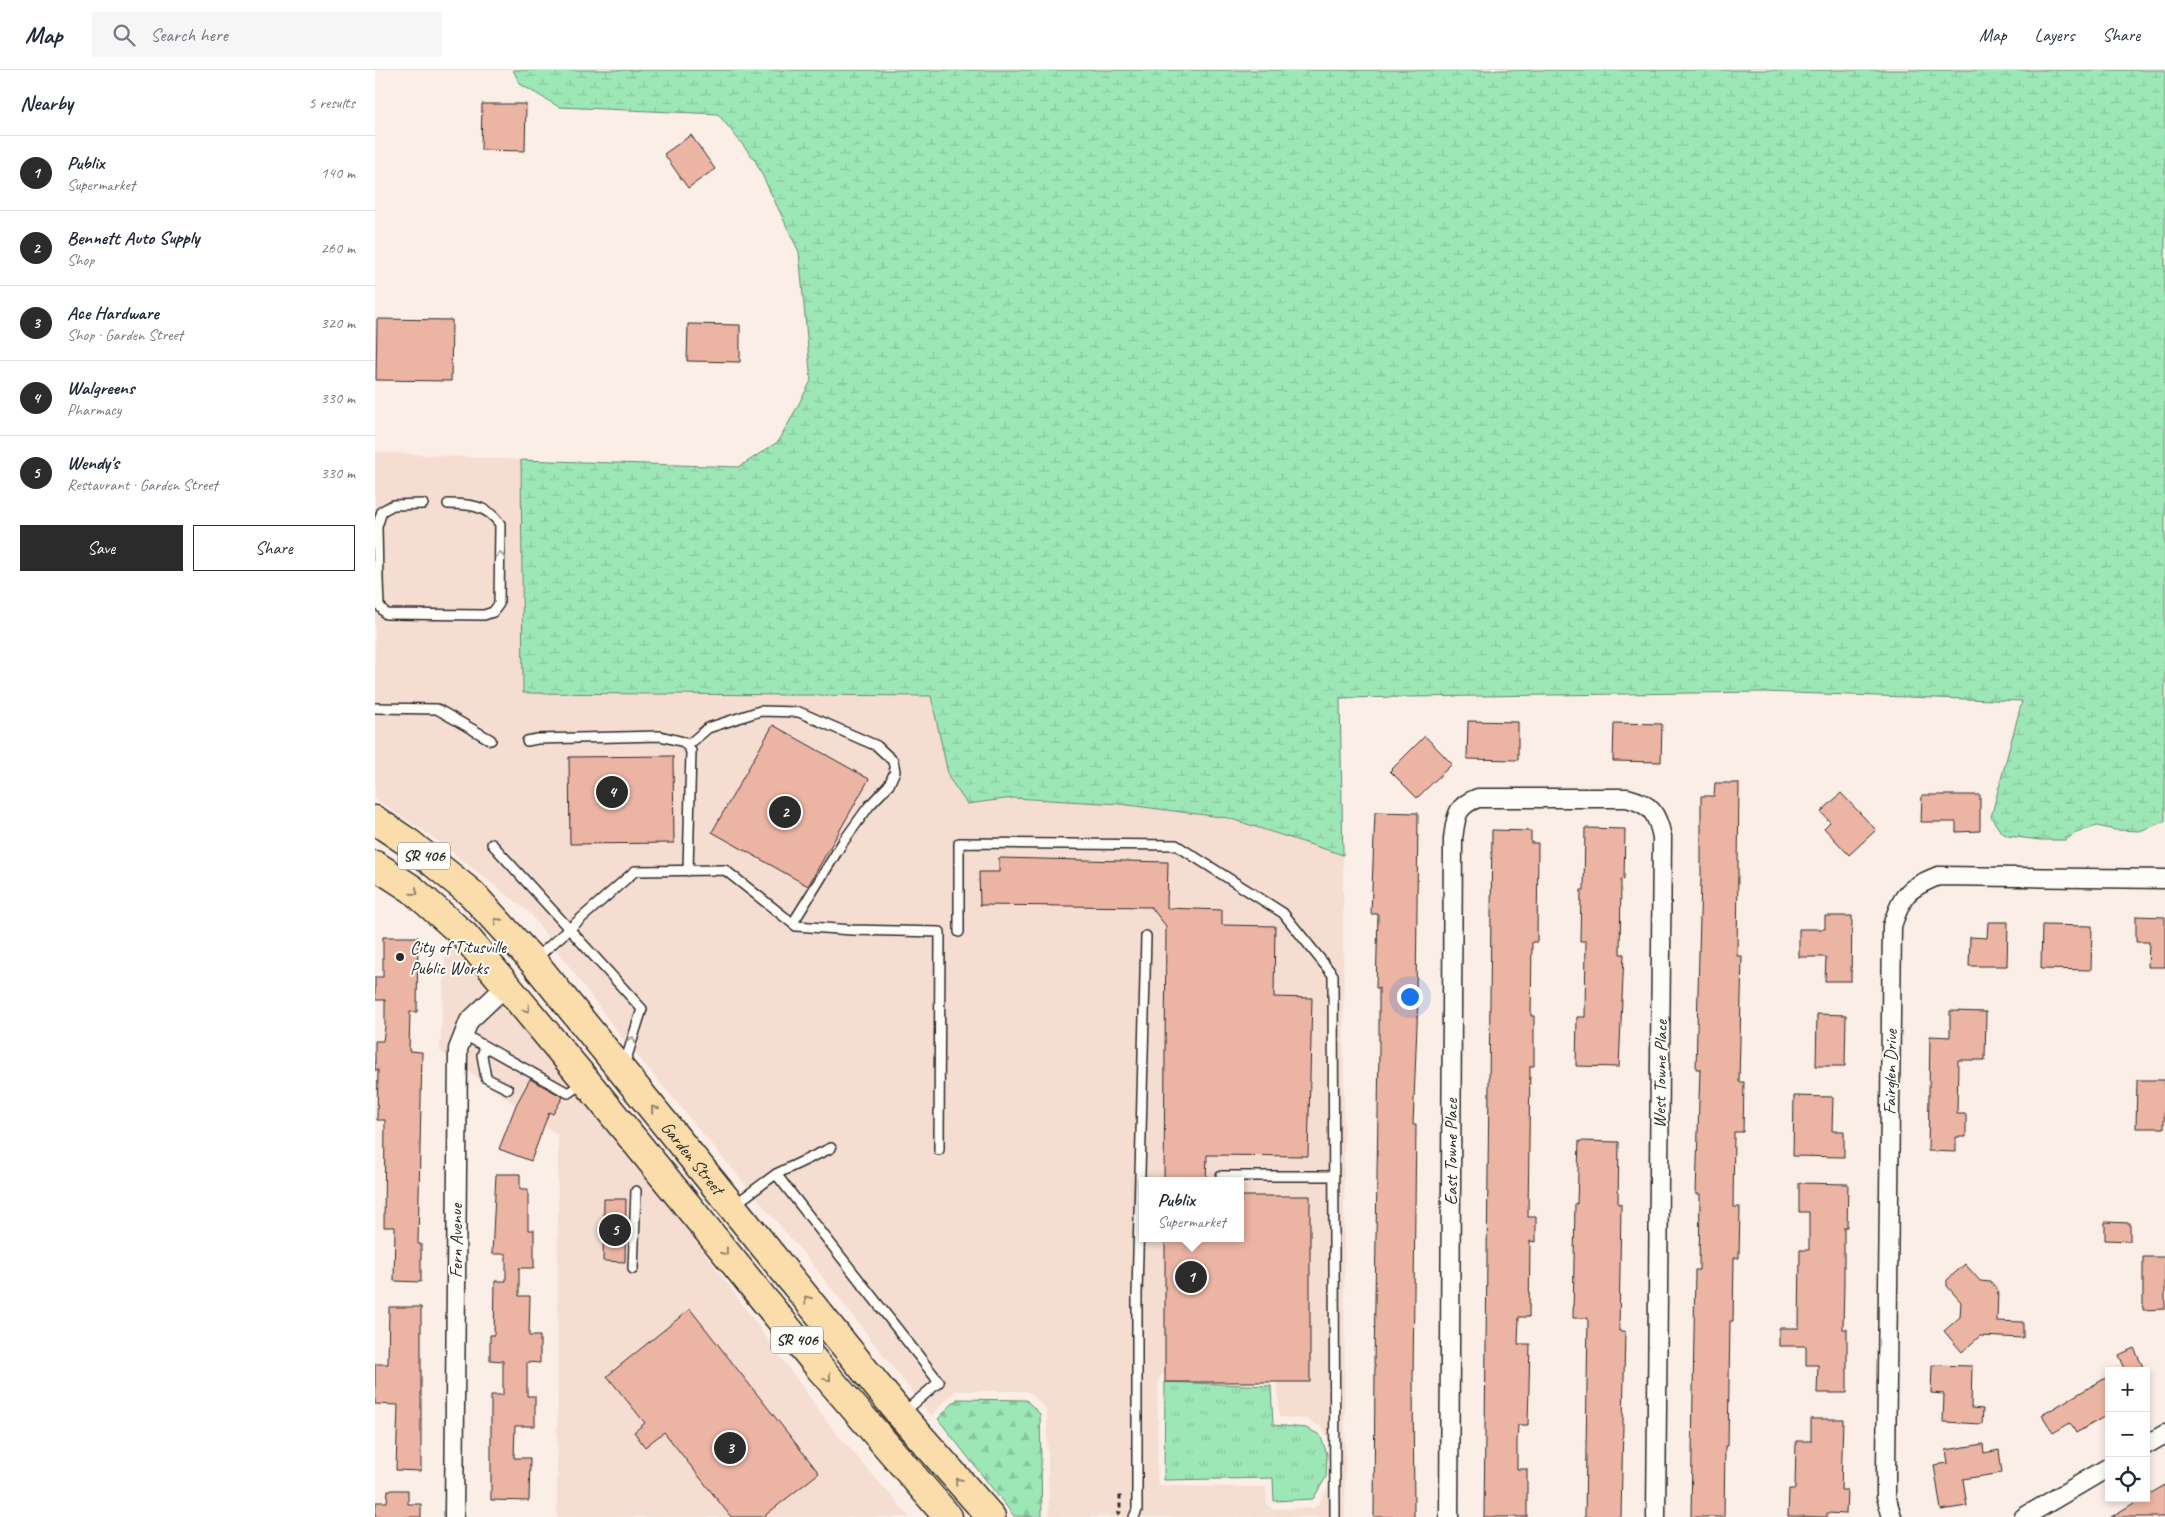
<!DOCTYPE html>
<html lang="en">
<head>
<meta charset="utf-8">
<style>
	:root { --surface:#fff; --page:#f6f6f7; --text:#1f2937; --muted:#747a83; --line:#e0e1e3; --accent:#2b2b2b }
	body { margin:0; font-family:Caveat,sans-serif; background:var(--page); color:var(--text) }
	.controls { position:absolute; right:15px; bottom:15px; display:grid; overflow:hidden; border-radius:0px; box-shadow:0 2px 8px #0003 }
	.controls button { width:45px; height:45px; display:grid; place-items:center; padding:0; border:0; border-bottom:1px solid var(--line); background:var(--surface); color:var(--text); font:25px sans-serif }
	.you { position:absolute; left:1034px; top:926px; width:18px; height:18px; margin:-12px; border:4px solid #fff; border-radius:50%; background:#1a73e8; box-shadow:0 0 0 8px #1a73e833 }
	.badge { display:grid; place-items:center; width:32px; height:32px; border-radius:50%; background:var(--accent); color:#fff; font-size:16px; font-weight:700 }
	.pin { position:absolute; translate:-50% -50%; border:2px solid #fff; box-shadow:0 1px 5px #0006 }
	.popup { position:absolute; left:764px; top:1107px; width:105px; height:65px; box-sizing:border-box; display:grid; place-content:center; border-radius:0px; background:var(--surface); filter:drop-shadow(0 1px 4px #0005); font-size:16px; white-space:nowrap; color:var(--muted) }
	.popup b { font-size:19px; color:var(--text) }
	.popup::after { content:''; position:absolute; left:50%; top:100%; margin-left:-10px; border:10px solid transparent; border-top-color:var(--surface) }
	.list { margin:0; padding:0; list-style:none }
	h2 { display:flex; justify-content:space-between; align-items:center; height:65px; margin:0; padding:0 20px; font-size:21px }
	h2 small { font-size:16px; font-weight:400; color:var(--muted) }
	.list li { display:grid; grid-template-columns:32px 1fr auto; gap:15px; align-items:center; box-sizing:border-box; height:75px; padding:0 20px; border-top:1px solid var(--line) }
	.list b { display:block; font-size:19px; white-space:nowrap }
	.list p { margin:0; font-size:16px; white-space:nowrap; color:var(--muted) }
	.list em { font-size:16px; font-style:normal; color:var(--muted) }
	.actions { display:flex; gap:10px; padding:15px 20px }
	.actions a { flex:1; padding:11px 0; border:1px solid var(--accent); border-radius:0px; text-align:center; font-size:18px; color:var(--accent) }
	.actions .main { background:var(--accent); color:#fff }
	.icon { flex:none; width:28px; height:28px; fill:none; stroke:currentColor; stroke-width:2; stroke-linecap:round; stroke-linejoin:round }
	.map { position:relative; flex:none; width:1790px; height:1447px; overflow:hidden }
	header { display:flex; align-items:center; gap:30px; box-sizing:border-box; height:70px; padding:0 25px; background:var(--surface); border-bottom:1px solid var(--line) }
	header strong { font-size:24px }
	nav { display:flex; gap:28px; margin-inline-start:auto; font-size:18px }
	.search { width:350px; height:45px; background:var(--page); display:flex; align-items:center; gap:12px; box-sizing:border-box; padding:0 18px; border-radius:0px; color:var(--muted); font-size:19px }
	main { display:flex }
	aside { flex:1; background:var(--surface) }
	.map>svg:first-child { display:block }
	.built { fill:#f6ddd2; fill-rule:evenodd }
	.grass { fill:url(#grass-tufts); stroke:#648970 }
	.forest { fill:url(#forest-firs); stroke:#648970 }
	.wetland { fill:url(#wetland-marsh); stroke:#648970 }
	.building { fill:#ecb4a3; stroke:#2b2b2b }
	.lines { fill:none; stroke-linecap:round; stroke-linejoin:round }
	.service-casing { stroke:#2b2b2b; stroke-width:12 }
	.minor-casing { stroke:#2b2b2b; stroke-width:21 }
	.primary-casing { stroke:#2b2b2b; stroke-width:31 }
	.path { stroke:#2b2b2b; stroke-width:3; stroke-dasharray:4 4; stroke-linecap:butt }
	.service { stroke:#fdfcf7; stroke-width:9 }
	.minor { stroke:#fdfcf7; stroke-width:18 }
	.primary { stroke:#fbddab; stroke-width:28 }
	.oneway { stroke:#9e9e9b }
	.oneway2 { stroke:#93846b }
	.poi-dot { fill:#2b2b2b; stroke:#fdfcf7; stroke-width:2 }
	.labels { text-anchor:middle; dominant-baseline:central; stroke-width:4; stroke-linejoin:round; paint-order:stroke }
	.shield { fill:#fdfcf7; stroke:#6a6a68; stroke-width:1 }
	.shield-label { font-size:16px; font-weight:bold; fill:#2b2b2b }
	.poi-label { font-size:18px; fill:#2b2b2b; stroke:#fdfcf7; text-anchor:start }
	.street-label { font-size:18px; fill:#2b2b2b; stroke:#fdfcf7 }
</style>
</head>
<body>
<header>
<strong>Map</strong>
<div class="search"><svg class="icon" aria-label="search" viewBox="0 0 24 24"><circle cx="10" cy="10" r="6"/><path d="M15 15l6 6"/></svg>Search here</div>
<nav><a>Map</a><a>Layers</a><a>Share</a></nav>
</header>
<main>
<aside>
<h2>Nearby<small>5 results</small></h2>
<ul class="list">
<li><span class="badge">1</span><div><b>Publix</b><p>Supermarket</p></div><em>140 m</em></li>
<li><span class="badge">2</span><div><b>Bennett Auto Supply</b><p>Shop</p></div><em>260 m</em></li>
<li><span class="badge">3</span><div><b>Ace Hardware</b><p>Shop · Garden Street</p></div><em>320 m</em></li>
<li><span class="badge">4</span><div><b>Walgreens</b><p>Pharmacy</p></div><em>330 m</em></li>
<li><span class="badge">5</span><div><b>Wendy's</b><p>Restaurant · Garden Street</p></div><em>330 m</em></li>
</ul>
<div class="actions"><a class="main">Save</a><a>Share</a></div>
</aside>
<div class="map">
<svg width="1790" height="1447" viewBox="0 0 1790 1447">
	<defs>
		<pattern id="grass-tufts" width="24" height="20" patternUnits="userSpaceOnUse" patternTransform="scale(1.25)"><rect width="24" height="20" fill="#9de7b6"/><path d="M3 7l-1-3M5 7V3M7 7l1-3M15 17l-1-3M17 17v-4M19 17l1-3" fill="none" stroke="#87c69d"/></pattern>
		<pattern id="forest-firs" width="22" height="20" patternUnits="userSpaceOnUse" patternTransform="scale(1.25)"><rect width="22" height="20" fill="#9de7b6"/><path d="M5 1l3.5 6h-7zM16 11l3.5 6h-7z" fill="#87c69d"/></pattern>
		<pattern id="wetland-marsh" width="20" height="14" patternUnits="userSpaceOnUse" patternTransform="scale(1.25)"><rect width="20" height="14" fill="#9de7b6"/><path d="M1 5h8M5 5V1M11 12h8M15 12V8" fill="none" stroke="#87c69d"/></pattern>
	</defs>
	<rect width="100%" height="100%" fill="#faeee6"/>
	<filter id="ink" filterUnits="userSpaceOnUse"><feTurbulence type="fractalNoise" baseFrequency=".02" numOctaves="2"/><feDisplacementMap in="SourceGraphic" scale="10" xChannelSelector="R" yChannelSelector="G"/><feConvolveMatrix kernelMatrix="1 2 1 2 8 2 1 2 1" color-interpolation-filters="sRGB"/></filter>
	<g filter="url(#ink)">
		<!-- built -->
		<path class="built" d="M0 382 146 390 148 623 556 626 574 708 592 734 638 728 745 734 853 748 968 785 970 1447H674L672 1344 670 1338 656 1324 651 1321H580L556 1346 438 1195 244 964 154 842 56 766 0 729ZM767 1111H865V1168H767ZM791 1304 900 1310 903 1314 904 1347 931 1349 948 1358 959 1380 958 1410 942 1436 938 1438 897 1439 892 1434 891 1417 785 1416 782 1410 783 1312 786 1305Z
			M71 875 117 911 179 986 325 1176 460 1362 535 1447H182L183 1065 65 981Z"/>
		<!-- grass -->
		<path class="grass" d="M790 1312 896 1316 898 1355 931 1358 945 1365 952 1384 951 1407 938 1429 899 1431 898 1408 789 1410Z"/>
		<!-- forest -->
		<path class="forest" d="M582 1329 651 1330 665 1344 667 1447 639 1446 563 1349Z"/>
		<!-- wetland -->
		<path class="wetland" d="M138 0H1790V751L1765 761 1740 760 1722 756 1701 763 1690 770H1665L1633 766 1626 762 1616 747 1647 631 1388 622 965 628 968 785 853 748 745 734 638 728 592 734 574 708 556 626 148 623 146 390 364 397 404 371 436 311 424 182 380 90 343 44 184 37 145 14Z"/>
		<!-- building -->
		<path class="building" d="M107 34H151L150 81 106 80Z
			M316 65 340 99 313 118 289 84Z
			M2 249 77 250 76 311 1 310Z
			M313 254 365 255V292L312 291Z
			M1093 651 1143 652V690L1092 689Z
			M1239 653 1287 654 1286 692 1238 691Z
			M398 655 494 709 433 816 337 762Z
			M1050 666 1077 694 1042 728 1015 701Z
			M298 686 299 773 195 774 194 687Z
			M1340 713H1364L1362 886H1367L1364 1012H1369L1368 1062H1359L1358 1137H1365L1364 1188H1359L1358 1251H1355L1353 1376H1350L1349 1447H1316L1320 1200H1324L1325 1124H1321L1325 999H1321L1326 808V726H1339Z
			M1466 723 1501 760 1474 785 1449 758 1455 752 1446 742Z
			M1547 725H1605V761L1581 762V752H1546Z
			M1000 742 1043 743 1041 930H1043L1038 1055H1041L1038 1307 1039 1447H999L1000 1294H999L1004 979V918H1001L1003 844H996Z
			M1210 758 1250 759 1249 810 1246 809 1245 884H1249L1244 997 1201 996 1202 947H1210L1211 871H1205L1206 820H1209Z
			M1117 760 1156 761V773H1163L1162 872H1157L1156 946H1159V996H1155L1153 1147H1161V1172L1155 1171 1154 1247H1144L1143 1274H1155L1153 1355H1143L1142 1371V1399H1152V1447H1109Z
			M624 788 793 792 792 838 847 840V855L900 856 899 927 937 928 933 1086 832 1085 831 1111H789L791 856 776 837 605 835 604 802H624Z
			M1450 846H1477L1476 911H1450L1451 887H1424V859H1450Z
			M1761 846 1790 847V897H1773L1774 872H1761Z
			M1613 852H1633L1632 896H1594L1595 867 1612 868Z
			M1667 855 1717 856 1716 900 1666 899Z
			M8 867H43L42 942H35L34 981 47 982 43 1174H46V1212L19 1211 20 1157H9L10 1050H2L3 1000H0V971H8L10 957V930H0V907H8Z
			M1575 941 1611 942 1610 990H1583L1582 1044H1591V1067H1581V1082L1553 1081 1555 966 1575 967Z
			M1442 944 1471 945 1470 996H1441Z
			M155 1009 188 1027 178 1044 174 1042 156 1091 124 1079 141 1035Z
			M1762 1010H1790L1789 1058H1761Z
			M1419 1026 1458 1027 1457 1061H1469V1087L1418 1086Z
			M1204 1071 1244 1072 1243 1134H1246L1244 1261H1250L1246 1447H1210L1213 1248H1198L1200 1133 1202 1134Z
			M121 1104H145V1119H153V1160H159V1198H144V1226H155L154 1266H165V1293L152 1292V1326H160V1356H140L139 1388H155L154 1431 116 1430V1325H128V1291L115 1290V1265H119L120 1211H131V1184H117Z
			M1424 1113 1473 1114 1472 1157H1469V1212L1468 1259H1472V1323H1442L1443 1295H1431V1276H1404V1258H1424L1425 1180H1434V1142H1424Z
			M865 1126H935V1312H790V1168H865Z
			M229 1129H251L250 1192 228 1191Z
			M1730 1152 1755 1153V1171L1730 1170Z
			M1768 1187H1790V1239L1768 1240Z
			M1590 1194 1605 1211 1616 1212 1623 1220 1622 1251 1648 1252V1268L1605 1266 1587 1282 1569 1261 1585 1247 1586 1232 1572 1216V1210Z
			M14 1237H46V1401L21 1400 23 1335 0 1334V1294H13Z
			M315 1239 444 1403 388 1447H356L289 1362 270 1377 259 1362 270 1353 232 1306Z
			M1759 1278 1770 1301H1751L1744 1285Z
			M1557 1295 1597 1296 1596 1338 1608 1339 1607 1354 1568 1352 1569 1324 1556 1323Z
			M1734 1306V1344L1701 1363 1695 1353 1678 1363 1667 1345Z
			M1436 1349H1468L1466 1420H1472L1471 1444 1452 1443V1447L1413 1446 1414 1419H1420L1421 1371H1436Z
			M1608 1374 1609 1383 1624 1380 1627 1403 1588 1409 1592 1436 1566 1440 1559 1395 1573 1393 1571 1380Z
			M1790 1415V1447H1736L1767 1428H1771V1426Z
			M13 1420H33V1434H46V1447H0L1 1432H12Z"/>
		<g class="lines">
			<defs>
				<path id="service" d="M0 510H3L4 535 11 544 109 545 118 542 124 534 125 454C112 435 93 434 73 434
					M3 510 2 457 7 441 18 435 48 434
					M0 638 62 639 116 670
					M152 671 162 669 285 666 309 672 316 681 313 801
					M312 676 333 658 385 641 424 642 502 676 518 691 520 701 514 715 494 736 468 772 418 853
					M117 774 267 939 249 996
					M584 862V773L801 775 908 843 958 905 960 1447
					M160 889 260 801 350 800 421 856 477 860 565 862 564 1080
					M88 964 193 1023 209 1012
					M110 977 107 985 111 1008 133 1019
					M401 1104 564 1312 528 1343
					M846 1106H959
					M359 1135 401 1104 456 1078
					M258 1199 261 1121
					M759 1447 762 1440V1224L771 866"/>
				<path id="minor" d="M1771 1375 1790 1364
					M79 1447 83 979 94 951 132 915
					M1074 1447 1078 769C1081 748 1080 736 1103 728H1252C1276 734 1282 743 1287 767L1281 1447
					M1517 1447 1511 1426V1397L1517 856C1528 824 1531 819 1563 806L1790 809
					M1649 1447 1734 1397"/>
				<g id="primary">
					<path id="s1" d="M0 750 34 773 97 824 158 891 526 1345 616 1447"/>
					<path d="M0 795 37 819 90 866 211 1011 444 1297 573 1447"/>
				</g>
			</defs>
			<!-- service casing -->
			<use href="#service" class="service-casing"/>
			<!-- minor casing -->
			<use href="#minor" class="minor-casing"/>
			<!-- primary casing -->
			<use href="#primary" class="primary-casing"/>
			<!-- path -->
			<path class="path" d="M742 1444 745 1442V1424"/>
			<!-- service -->
			<use href="#service" class="service"/>
			<!-- minor -->
			<use href="#minor" class="minor"/>
			<!-- primary -->
			<use href="#primary" class="primary"/>
		</g>
		<!-- one-way arrows -->
		<defs><path id="oneway-chevron" d="M-2-3.5L2.5 0L-2 3.5" fill="none" stroke-width="1.6" stroke-linecap="round" stroke-linejoin="round" transform="scale(1.25)"/></defs>
		<g class="oneway">
			<use href="#oneway-chevron" transform="translate(125 485) rotate(-90)"/>
			<use href="#oneway-chevron" transform="translate(257 970) rotate(-73)"/>
		</g>
		<g class="oneway2">
			<use href="#oneway-chevron" transform="translate(40 822) rotate(40)"/>
			<use href="#oneway-chevron" transform="translate(122 851) rotate(-133)"/>
			<use href="#oneway-chevron" transform="translate(152 939) rotate(51)"/>
			<use href="#oneway-chevron" transform="translate(279 1039) rotate(-129)"/>
			<use href="#oneway-chevron" transform="translate(350 1182) rotate(51)"/>
			<use href="#oneway-chevron" transform="translate(432 1229) rotate(-129)"/>
			<use href="#oneway-chevron" transform="translate(453 1308) rotate(50)"/>
			<use href="#oneway-chevron" transform="translate(583 1411) rotate(-132)"/>
		</g>
	</g>
	<!-- markers -->
	<circle class="poi-dot" cx="25" cy="887" r="5"/>
	<g class="labels">
		<!-- shield labels -->
		<g class="shield">
			<rect x="23" y="772.5" width="52" height="27" rx="4"/>
			<rect x="396" y="1256.5" width="52" height="27" rx="4"/>
		</g>
		<g class="shield-label">
			<text x="49" y="786">SR 406</text>
			<text x="422" y="1270">SR 406</text>
		</g>
		<!-- poi labels -->
		<g class="poi-label">
			<text x="35" y="877">City of Titusville<tspan x="35" dy="21">Public Works</tspan></text>
		</g>
		<!-- street labels -->
		<g class="street-label">
			<text transform="translate(1515 1002) rotate(-89)">Fairglen Drive</text>
			<text transform="translate(1285 1004) rotate(-89)">West Towne Place</text>
			<text transform="translate(1076 1082) rotate(-90)">East Towne Place</text>
			<text stroke="none"><textPath href="#s1" startOffset="466">Garden Street</textPath></text>
			<text transform="translate(81 1171) rotate(-90)">Fern Avenue</text>
		</g>
	</g>
</svg>
<div class="controls">
<button>+</button>
<button>−</button>
<button><svg class="icon" aria-label="locate" viewBox="0 0 24 24"><circle cx="12" cy="12" r="6"/><path d="M12 2v4M12 18v4M2 12h4M18 12h4"/></svg></button>
</div>
<div class="you"></div>
<div class="pin badge" style="left:816px;top:1207px">1</div>
<div class="popup"><b>Publix</b>Supermarket</div>
<div class="pin badge" style="left:410px;top:742px">2</div>
<div class="pin badge" style="left:355px;top:1378px">3</div>
<div class="pin badge" style="left:237px;top:722px">4</div>
<div class="pin badge" style="left:240px;top:1160px">5</div>
</div>
</main>
</body>
</html>
